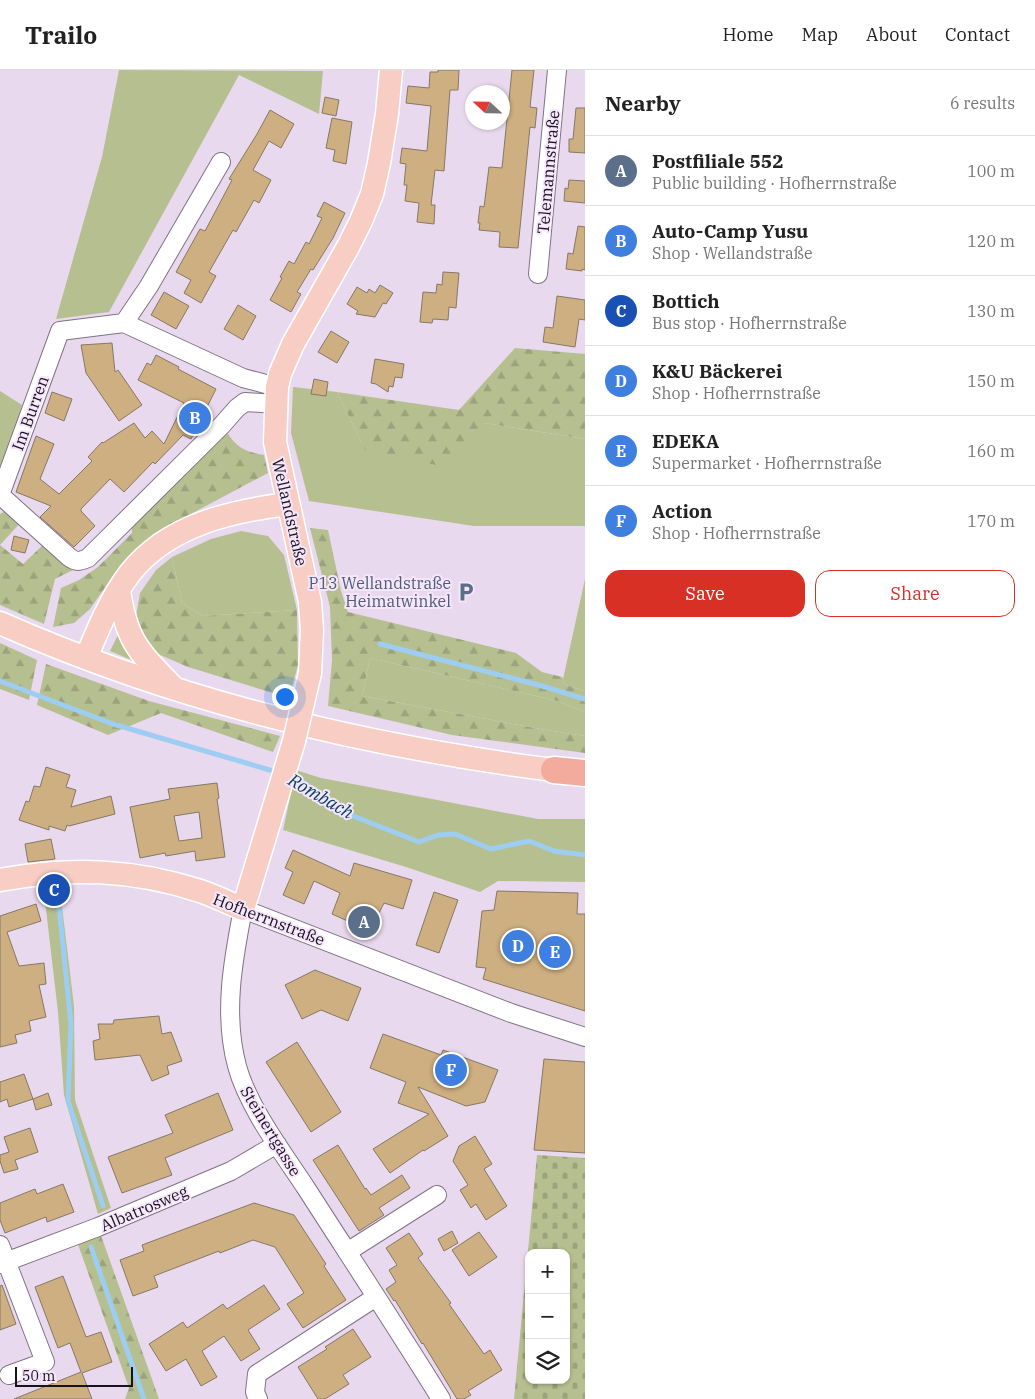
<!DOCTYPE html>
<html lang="en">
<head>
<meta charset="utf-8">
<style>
	:root { --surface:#fff; --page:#f6f6f6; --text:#222; --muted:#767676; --line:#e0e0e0; --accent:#d93025 }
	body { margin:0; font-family:"IBM Plex Serif",serif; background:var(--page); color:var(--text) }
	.controls { position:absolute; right:15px; bottom:15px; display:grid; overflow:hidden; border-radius:10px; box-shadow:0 1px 4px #0004 }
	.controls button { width:45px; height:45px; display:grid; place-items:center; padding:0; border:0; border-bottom:1px solid var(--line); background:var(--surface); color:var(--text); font:25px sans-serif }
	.compass { position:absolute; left:465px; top:15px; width:45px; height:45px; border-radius:50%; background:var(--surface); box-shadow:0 1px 4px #0004; rotate:292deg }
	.scale { position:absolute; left:15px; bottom:12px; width:118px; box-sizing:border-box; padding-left:5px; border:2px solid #18121a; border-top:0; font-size:14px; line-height:18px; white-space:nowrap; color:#18121a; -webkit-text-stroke:4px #f6e6fc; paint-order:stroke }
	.you { position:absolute; left:284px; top:626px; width:18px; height:18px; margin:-12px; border:4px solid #fff; border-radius:50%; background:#1a73e8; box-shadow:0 0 0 8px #1a73e833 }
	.badge { display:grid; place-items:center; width:32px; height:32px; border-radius:50%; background:var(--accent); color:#fff; font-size:16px; font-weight:700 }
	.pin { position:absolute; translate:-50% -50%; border:2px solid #fff; box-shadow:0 1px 5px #0006 }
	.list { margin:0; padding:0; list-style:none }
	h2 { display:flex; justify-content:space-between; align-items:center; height:65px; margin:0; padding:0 20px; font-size:21px }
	h2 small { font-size:16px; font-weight:400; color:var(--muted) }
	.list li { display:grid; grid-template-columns:32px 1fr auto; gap:15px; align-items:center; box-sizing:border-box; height:70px; padding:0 20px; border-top:1px solid var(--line) }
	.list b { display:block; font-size:19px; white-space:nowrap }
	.list p { margin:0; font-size:16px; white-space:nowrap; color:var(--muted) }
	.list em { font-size:16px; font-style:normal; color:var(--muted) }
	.actions { display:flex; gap:10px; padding:15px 20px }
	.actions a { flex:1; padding:11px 0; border:1px solid var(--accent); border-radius:15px; text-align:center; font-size:18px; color:var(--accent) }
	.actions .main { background:var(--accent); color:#fff }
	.icon { flex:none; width:28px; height:28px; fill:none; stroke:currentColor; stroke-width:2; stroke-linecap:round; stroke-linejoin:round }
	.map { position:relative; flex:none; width:585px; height:1329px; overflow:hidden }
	header { display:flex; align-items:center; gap:30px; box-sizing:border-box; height:70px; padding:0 25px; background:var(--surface); border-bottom:1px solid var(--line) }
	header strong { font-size:24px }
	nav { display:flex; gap:28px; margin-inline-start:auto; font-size:18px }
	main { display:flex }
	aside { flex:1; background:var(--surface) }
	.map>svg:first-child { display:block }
	.green { fill:#b6bf90 }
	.forest { fill:url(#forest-firs) }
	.cemetery { fill:url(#cemetery-stones); fill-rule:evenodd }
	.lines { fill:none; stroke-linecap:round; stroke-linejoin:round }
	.stream { stroke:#9ecdf2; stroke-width:5 }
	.building { fill:#ceaf81; stroke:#867864; fill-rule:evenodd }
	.minor-casing { stroke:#817285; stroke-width:20 }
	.major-casing { stroke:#fff; stroke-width:25 }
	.highway-casing { stroke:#fff; stroke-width:29 }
	.minor { stroke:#fff; stroke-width:18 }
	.major { stroke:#f7cdc4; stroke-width:22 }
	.highway { stroke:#f2ab9c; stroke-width:26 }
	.major-bridge-casing { stroke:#fff; stroke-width:25; stroke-linecap:butt }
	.major-bridge { stroke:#f7cdc4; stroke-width:22 }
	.labels { text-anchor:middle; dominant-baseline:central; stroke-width:4; stroke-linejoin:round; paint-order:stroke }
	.street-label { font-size:16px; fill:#18121a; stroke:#f6e6fc }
	.service-label { font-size:16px; fill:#4e5e75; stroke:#f6e6fc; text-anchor:end }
	.water-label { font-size:18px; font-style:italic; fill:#084164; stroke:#f6e6fc }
</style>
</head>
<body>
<header>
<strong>Trailo</strong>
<nav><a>Home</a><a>Map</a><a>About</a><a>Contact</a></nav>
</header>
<main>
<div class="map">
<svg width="585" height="1329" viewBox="0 0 585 1329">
	<defs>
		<pattern id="forest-firs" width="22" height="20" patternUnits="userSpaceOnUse" patternTransform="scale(1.25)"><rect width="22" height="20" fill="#b6bf90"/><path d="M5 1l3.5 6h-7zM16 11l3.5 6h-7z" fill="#9ca37c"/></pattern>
		<pattern id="cemetery-stones" width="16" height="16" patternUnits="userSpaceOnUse" patternTransform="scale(1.25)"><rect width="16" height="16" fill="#b6bf90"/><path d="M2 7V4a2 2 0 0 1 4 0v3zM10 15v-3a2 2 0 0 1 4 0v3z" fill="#9ca37c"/></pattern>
	</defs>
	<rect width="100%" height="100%" fill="#e9d9ee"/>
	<!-- green -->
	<path class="green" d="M119 0 323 1 319 44 239 5 109 242 56 249 102 87Z
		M293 317 337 322 365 380 484 353 585 369V456H474L309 431 291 363Z
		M0 321 22 335 0 402Z
		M241 461 268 466 284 485 297 540 203 546 182 533 172 487 211 469Z
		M585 509V621L566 615 563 609Z
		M120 564 131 588 129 589 110 581 118 565Z
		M370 588 558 631 585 642V666L546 660 362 626Z
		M296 700 321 708 538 749H585V812L498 811 480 822 406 797 283 760Z
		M61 828 74 936 75 1030 111 1138 98 1144 64 1025 58 942 45 831Z"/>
	<!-- forest -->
	<path class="forest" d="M515 278 585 284V369L484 353 441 396 365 380 337 322 459 340Z
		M222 355C235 375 240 381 264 385L268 403 153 464 120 496 90 539 74 553 53 557 61 518 79 510 98 497 132 463 131 446Z
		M9 439 22 451 0 475 23 494 46 472 75 499 55 509 44 554 0 535V444Z
		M310 458 328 460 341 521 348 542 516 583 542 602 562 607 566 615 585 621V642L558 631 370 588 362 626 546 660 585 666V683L452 665 328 636 332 590 330 537Z
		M172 487 182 533 203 546 297 540 298 595 289 628 188 597 151 581 141 568 136 546 140 523 156 500Z
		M0 573 37 590 29 630 0 619Z
		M46 594 149 631 280 666 273 682 161 643 108 665 37 635Z
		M98 1157 159 1329H125L129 1318 75 1166Z"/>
	<!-- cemetery -->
	<path class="cemetery" d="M537 1085 585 1088V1329H514ZM529 1183H566V1310H529Z"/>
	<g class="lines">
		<!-- stream -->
		<path class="stream" d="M380 574 542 616 585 629
			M0 611 113 654 280 703
			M290 706 298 708 343 742 419 772 438 765 455 764 491 779 529 771 554 781 585 785
			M58 827 71 954 68 1031 103 1136
			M91 1177 144 1329"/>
	</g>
	<!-- building -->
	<path class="building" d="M438 0H459L458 20H450L444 101 435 100 431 135H435L434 154 417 152 419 133 405 131 407 115H404L406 94 400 93 402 78 427 81 428 68 431 36 406 33 408 16 429 18 430 2H438Z
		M512 0H534L530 37 537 38 535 58 530 57 518 178 499 177 500 162 479 160 480 153H478L480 136 484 137 489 97 502 98Z
		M325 27 339 30 336 46 322 43Z
		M576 38H585V83L569 82V69H573Z
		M270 40 294 54 281 78 269 71 253 100 271 110 259 133 254 130 236 162 233 160 209 202 216 206 201 233 184 223 191 210 176 202 200 159 205 161 232 110 229 109 257 64Z
		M332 48 352 52 346 94 333 91 335 80 326 78Z
		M569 110 585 111V133L564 131 565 118 568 119Z
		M324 132 345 143 333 168 313 200 311 199 297 222 301 224 291 242 270 230 282 208 280 207 289 191 294 194 306 172 309 174 322 148 317 146Z
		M578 156 585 157V200L582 199V201L566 199 568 183 573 184Z
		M443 202 459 203 456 238 449 237 448 250 433 249 432 253 420 252 423 222 436 223 437 214 442 215Z
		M380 215 393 223 386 234 383 233 375 247 356 244 358 241 347 234 357 217 367 223 369 219 375 223Z
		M164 222 189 236 176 259 151 245Z
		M557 226 585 230V250L579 249 575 277 543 272 545 257 553 258Z
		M238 235 256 246 243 270 224 259Z
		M331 261 349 272 337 293 318 282Z
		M112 273 115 302 118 300 142 335 119 351 86 303 81 275Z
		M156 285 179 297 178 299 216 319 191 369 183 365 155 394 153 392 124 422 110 409 81 439V441L95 456 74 477 40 447 51 436 16 422 36 366 54 374 40 409 59 424 92 391 88 387 102 372 103 373 134 353 145 368 152 361 164 374 184 333 138 310 147 293 151 295Z
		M375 289 404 294 402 308 395 307 393 317 389 316 388 322 376 314 371 313Z
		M314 309 328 312 326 326 311 324Z
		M52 322 72 329 64 351 45 343Z
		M14 466 29 470 25 483 11 480Z
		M46 697 70 705 66 717 76 720 71 737 111 726 115 744 69 756 67 755 65 761 49 756V760L19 750 26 731 29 732 34 716 40 717Z
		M217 713 219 728 217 729 225 787 196 791 195 781 166 786 165 783 140 788 130 737 170 729 168 719ZM199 742 202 768 179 771 174 746Z
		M51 769 55 789 28 792 25 774Z
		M293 780 350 806 354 793 412 810 403 839 384 833 370 861 332 844 340 823 314 811 304 834 283 825 293 802 285 798Z
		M497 821 578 823 577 844H585V941L483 909 486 898 476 897 482 841 494 840Z
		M434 822 458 830 439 883 416 875Z
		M36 834 41 851 7 862 19 896 44 893 46 914 39 915 46 947 29 951 31 961 15 965 17 973 0 977V846Z
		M315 900 361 918 348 951 321 940 302 949 285 915Z
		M159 946 162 964 171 962 182 991 167 996 169 1004 152 1011 140 985 95 990 93 971 100 969 98 954H113L114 950Z
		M383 964 441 985 443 980 498 1000 485 1032 466 1036 418 1017 448 1066 424 1081 423 1080 390 1103 373 1079 429 1044 398 1033 406 1012 370 998Z
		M297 972 341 1042 311 1062 266 992Z
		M544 989 585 992V1083L534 1080Z
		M24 1004 33 1029 9 1037 7 1029 0 1032V1012Z
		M48 1023 52 1035 36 1040 33 1029Z
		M218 1023 233 1060 165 1088 172 1105 122 1123 108 1087 173 1063 165 1045Z
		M30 1058 38 1082 15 1090 18 1099 4 1103 0 1091V1085L9 1082 4 1067Z
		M475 1066 492 1094 484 1099 507 1136 486 1150 476 1134 471 1138 460 1120 468 1115 453 1091 459 1076Z
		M338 1075 365 1119 366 1118 371 1125 402 1105 410 1118 379 1138 384 1145 359 1161 313 1090Z
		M63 1114 74 1142 47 1152 46 1147 5 1163 0 1150V1133L35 1119 37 1124Z
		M254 1133 294 1145 326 1194 324 1196 346 1230 303 1258 287 1234 304 1223 275 1177 253 1170 220 1183 219 1181 154 1206 158 1217 133 1226 120 1190 144 1181 142 1175Z
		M452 1161 458 1173 444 1181 438 1169Z
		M479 1162 497 1187 469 1206 452 1180Z
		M409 1163 423 1184 418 1188 451 1233 449 1234 484 1284 490 1280 502 1300 468 1321 471 1325 464 1329H457L423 1273 422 1274 395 1230 394 1231 386 1219 396 1212 389 1200 397 1195 386 1178Z
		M63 1206 86 1267 101 1262 112 1292 82 1303 92 1329H14L81 1302 70 1273 58 1278 35 1217Z
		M2 1215 16 1254 0 1260V1216Z
		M264 1215 280 1239 248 1260 260 1279 241 1291 224 1266 202 1281 217 1307 201 1316 186 1289 166 1301 149 1274 183 1252 187 1258 223 1234 227 1239Z
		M353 1259 371 1287 343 1305 349 1314 325 1329H318L298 1297 327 1279 325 1277Z"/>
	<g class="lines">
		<defs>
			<path id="minor" d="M538 204 557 0
				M124 253 149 216 221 92
				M277 334 245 332 237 338 222 355 88 488C80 491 77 493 69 487L0 425 60 261 124 253 243 308 277 317
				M0 1175 45 1292 9 1305
				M347 1182 437 1125
				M0 1194 98 1157 231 1101 277 1074
				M258 1329 255 1322 257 1304 376 1227
				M441 1329C397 1258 351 1188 306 1118 283 1083 248 1037 237 996 223 944 233 890 243 839L511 943 585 967"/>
			<path id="major" d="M119 520C126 570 138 581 172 616
				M0 553C176 631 364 676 554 700
				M86 588C98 559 111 528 130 503 168 455 231 441 288 434
				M310 603 312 560 310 532 275 372 277 317 280 304 293 274 348 177 361 151 372 124 379 93 387 44 391 0
				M0 810C69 797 133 799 200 821 215 826 229 833 243 839L294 671"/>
			<path id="highway" d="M554 700 585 703"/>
		</defs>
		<!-- minor casing -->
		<use href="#minor" class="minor-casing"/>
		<!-- major casing -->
		<use href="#major" class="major-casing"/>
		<!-- highway casing -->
		<use href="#highway" class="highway-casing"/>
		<!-- minor -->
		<use href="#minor" class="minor"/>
		<!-- major -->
		<use href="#major" class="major"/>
		<!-- highway -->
		<use href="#highway" class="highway"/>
		<defs>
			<path id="major-bridge" d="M294 671 310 603"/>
		</defs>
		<!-- major-bridge casing -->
		<use href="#major-bridge" class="major-bridge-casing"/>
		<!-- major-bridge -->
		<use href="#major-bridge" class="major-bridge"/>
	</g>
	<!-- icons -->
	<defs>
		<symbol id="parking-bare" viewBox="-9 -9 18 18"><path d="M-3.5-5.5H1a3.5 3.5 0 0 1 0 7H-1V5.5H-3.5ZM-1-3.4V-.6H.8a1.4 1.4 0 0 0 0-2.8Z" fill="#5c6f8a" stroke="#f6e6fc" stroke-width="2.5" paint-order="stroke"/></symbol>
	</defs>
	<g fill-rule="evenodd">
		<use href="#parking-bare" x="452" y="508" width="28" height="28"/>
	</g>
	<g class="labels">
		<!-- street labels -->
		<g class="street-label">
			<text transform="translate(548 102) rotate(-85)">Telemannstraße</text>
			<text transform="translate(30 343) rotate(-70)">Im Burren</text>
			<text transform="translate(290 442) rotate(77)">Wellandstraße</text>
			<text transform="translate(269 849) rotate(21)">Hofherrnstraße</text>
			<text transform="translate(271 1061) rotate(59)">Steinertgasse</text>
			<text transform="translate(144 1138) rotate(-23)">Albatrosweg</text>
		</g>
		<!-- service labels -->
		<g class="service-label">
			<text x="451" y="513">P13 Wellandstraße<tspan x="451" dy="18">Heimatwinkel</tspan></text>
		</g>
		<!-- water labels -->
		<g class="water-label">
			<text transform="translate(321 726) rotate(30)">Rombach</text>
		</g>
	</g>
</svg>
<div class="controls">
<button>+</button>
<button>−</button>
<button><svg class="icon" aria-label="layers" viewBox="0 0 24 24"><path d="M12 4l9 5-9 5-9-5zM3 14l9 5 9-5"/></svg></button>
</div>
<svg class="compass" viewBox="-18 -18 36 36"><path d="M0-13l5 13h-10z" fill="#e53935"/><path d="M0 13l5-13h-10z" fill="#767676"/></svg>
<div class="scale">50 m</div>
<div class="you"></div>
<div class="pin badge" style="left:364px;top:852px;background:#5c6f8a">A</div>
<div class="pin badge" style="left:195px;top:348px;background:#3f7fe0">B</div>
<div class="pin badge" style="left:54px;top:820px;background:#1a4fb4">C</div>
<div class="pin badge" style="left:518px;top:876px;background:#3f7fe0">D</div>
<div class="pin badge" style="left:555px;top:882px;background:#3f7fe0">E</div>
<div class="pin badge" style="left:451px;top:1000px;background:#3f7fe0">F</div>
</div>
<aside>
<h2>Nearby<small>6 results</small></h2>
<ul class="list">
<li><span class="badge" style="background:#5c6f8a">A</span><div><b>Postfiliale 552</b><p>Public building · Hofherrnstraße</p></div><em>100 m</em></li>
<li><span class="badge" style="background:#3f7fe0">B</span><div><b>Auto-Camp Yusu</b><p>Shop · Wellandstraße</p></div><em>120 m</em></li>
<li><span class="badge" style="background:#1a4fb4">C</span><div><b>Bottich</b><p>Bus stop · Hofherrnstraße</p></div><em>130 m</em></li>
<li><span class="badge" style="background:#3f7fe0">D</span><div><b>K&amp;U Bäckerei</b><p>Shop · Hofherrnstraße</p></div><em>150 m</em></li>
<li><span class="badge" style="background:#3f7fe0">E</span><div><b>EDEKA</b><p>Supermarket · Hofherrnstraße</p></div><em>160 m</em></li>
<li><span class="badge" style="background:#3f7fe0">F</span><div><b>Action</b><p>Shop · Hofherrnstraße</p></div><em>170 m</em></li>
</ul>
<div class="actions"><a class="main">Save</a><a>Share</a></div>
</aside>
</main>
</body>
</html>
